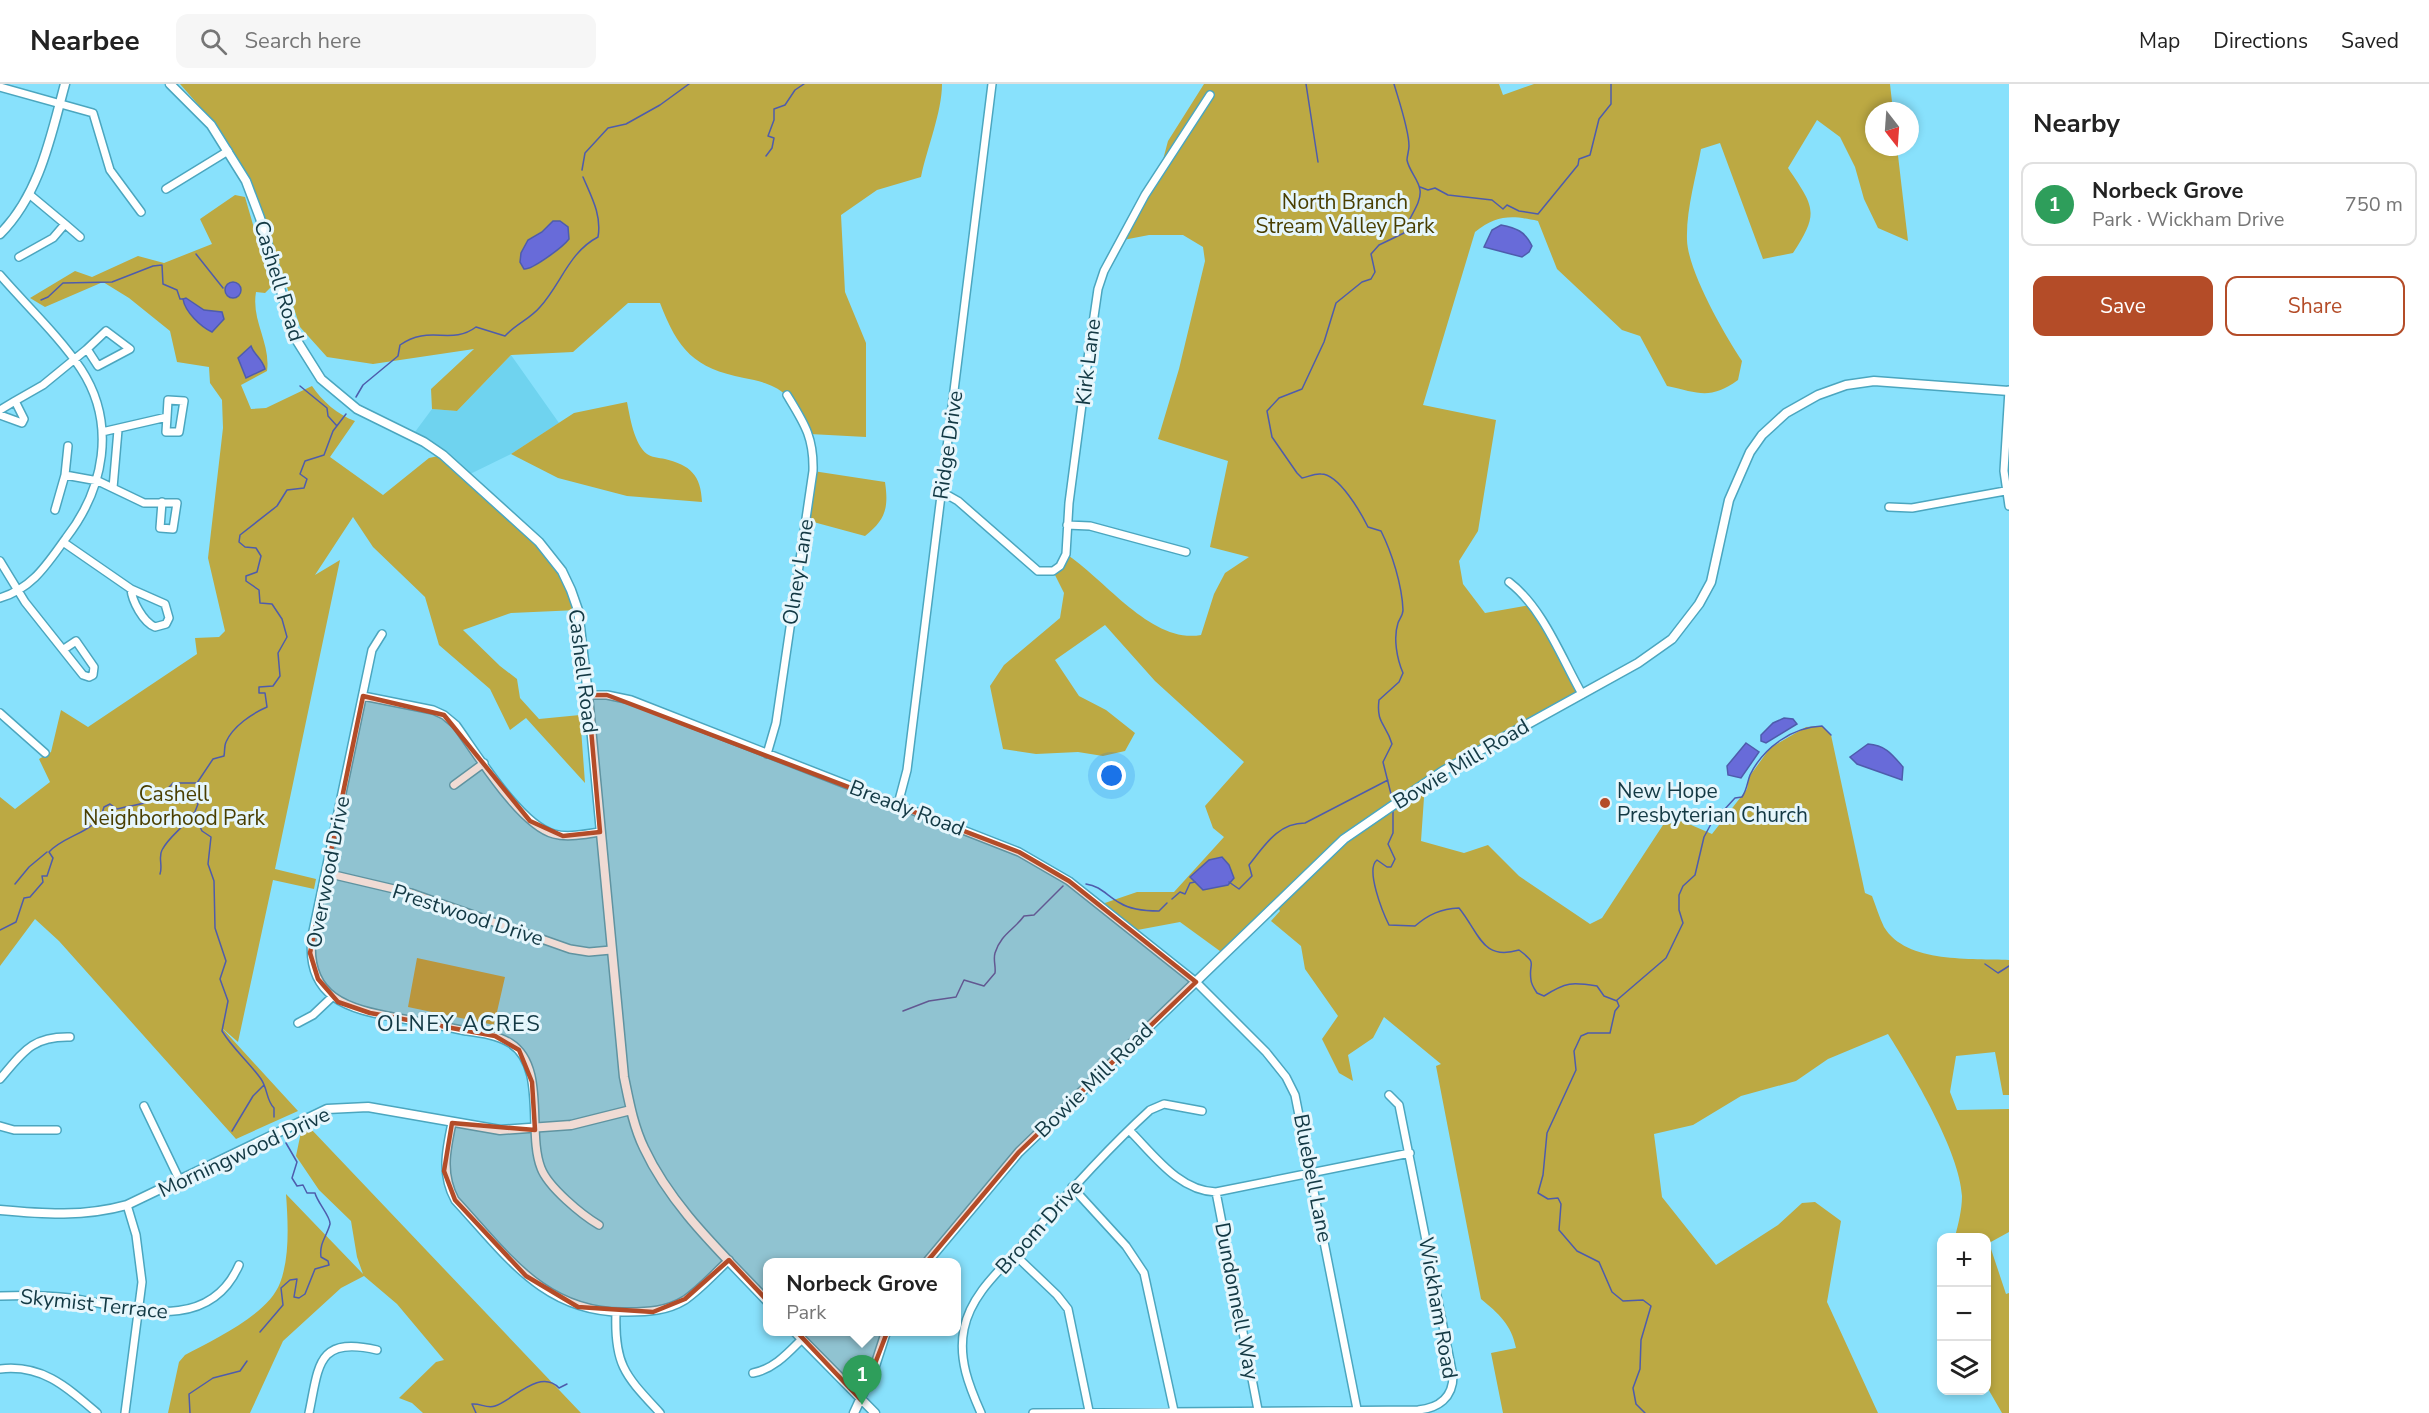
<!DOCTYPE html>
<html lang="en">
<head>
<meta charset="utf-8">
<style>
	:root { --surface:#fff; --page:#f6f6f6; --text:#222; --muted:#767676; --line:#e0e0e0; --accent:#b44c28 }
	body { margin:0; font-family:"Nunito Sans",sans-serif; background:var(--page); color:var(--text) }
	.controls { position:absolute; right:18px; bottom:18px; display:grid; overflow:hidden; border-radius:12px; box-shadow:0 3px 9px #0003 }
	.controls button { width:54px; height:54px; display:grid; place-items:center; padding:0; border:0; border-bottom:2px solid var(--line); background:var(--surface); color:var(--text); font:30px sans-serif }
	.compass { position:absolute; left:1865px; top:18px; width:54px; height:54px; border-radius:50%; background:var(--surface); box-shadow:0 3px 9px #0003; rotate:163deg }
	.you { position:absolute; left:1112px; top:692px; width:21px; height:21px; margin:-15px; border:4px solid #fff; border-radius:50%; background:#1a73e8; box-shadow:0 0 0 9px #1a73e833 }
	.badge { display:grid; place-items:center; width:39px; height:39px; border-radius:50%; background:var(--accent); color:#fff; font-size:20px; font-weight:700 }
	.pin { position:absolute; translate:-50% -50px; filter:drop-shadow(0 2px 3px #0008) }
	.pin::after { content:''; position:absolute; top:32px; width:21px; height:18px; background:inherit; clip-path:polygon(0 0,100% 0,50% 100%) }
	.popup { position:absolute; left:763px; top:1174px; width:198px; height:78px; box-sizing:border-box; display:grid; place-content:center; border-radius:12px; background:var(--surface); filter:drop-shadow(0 2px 4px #0005); font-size:20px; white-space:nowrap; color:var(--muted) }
	.popup b { font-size:22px; color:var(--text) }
	.popup::after { content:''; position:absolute; left:50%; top:100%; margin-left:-12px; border:12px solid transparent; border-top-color:var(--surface) }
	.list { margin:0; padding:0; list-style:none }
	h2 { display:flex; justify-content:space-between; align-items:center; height:78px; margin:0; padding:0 24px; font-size:26px }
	h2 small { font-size:20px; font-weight:400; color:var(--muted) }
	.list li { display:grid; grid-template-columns:39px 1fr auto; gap:18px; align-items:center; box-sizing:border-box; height:84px; margin:0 12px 12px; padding:0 12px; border:2px solid var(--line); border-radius:12px }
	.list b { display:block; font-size:22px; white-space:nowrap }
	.list p { margin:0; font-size:20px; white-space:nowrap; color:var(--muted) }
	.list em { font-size:20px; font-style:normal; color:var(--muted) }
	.actions { display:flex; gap:12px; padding:18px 24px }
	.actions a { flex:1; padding:14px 0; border:2px solid var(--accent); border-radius:12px; text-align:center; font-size:21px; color:var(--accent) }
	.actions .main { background:var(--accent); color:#fff }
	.icon { flex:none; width:33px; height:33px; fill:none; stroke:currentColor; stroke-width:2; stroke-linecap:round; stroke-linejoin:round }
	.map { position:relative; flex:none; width:2009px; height:1329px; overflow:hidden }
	header { display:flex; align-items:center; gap:36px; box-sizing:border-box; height:84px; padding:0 30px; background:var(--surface); border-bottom:2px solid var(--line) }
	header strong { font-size:28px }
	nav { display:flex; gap:33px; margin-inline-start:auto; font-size:21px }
	.search { width:420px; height:54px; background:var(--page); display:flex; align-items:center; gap:15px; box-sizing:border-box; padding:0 21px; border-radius:12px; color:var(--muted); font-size:22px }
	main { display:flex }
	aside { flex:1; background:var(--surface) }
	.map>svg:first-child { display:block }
	.built { fill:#6fd3ef }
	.green { fill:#bca943 }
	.water { fill:#686bd9; stroke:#4e5cac; stroke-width:1.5 }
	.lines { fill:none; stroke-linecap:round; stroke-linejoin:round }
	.stream { stroke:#4e5cac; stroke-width:1.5 }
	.minor-casing { stroke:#4ba6bf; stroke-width:10 }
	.tertiary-casing { stroke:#4ba6bf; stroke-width:11 }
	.minor { stroke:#fff; stroke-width:7 }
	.tertiary { stroke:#fff; stroke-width:8 }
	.marked { fill:#b44c28; fill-opacity:0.2; stroke:#b44c28; stroke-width:4.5; stroke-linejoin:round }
	.poi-dot { fill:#b44c28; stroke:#e6f6fc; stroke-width:2 }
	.labels { text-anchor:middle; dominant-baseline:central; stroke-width:6; stroke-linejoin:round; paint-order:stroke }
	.park-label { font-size:21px; fill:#493e00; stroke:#e6f6fc }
	.street-label { font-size:21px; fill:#133944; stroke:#e6f6fc }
	.poi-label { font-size:21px; fill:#133944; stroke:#e6f6fc; text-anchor:start }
	.neighbourhood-label { font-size:22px; letter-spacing:1.5px; fill:#133944; stroke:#e6f6fc }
</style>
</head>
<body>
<header>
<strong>Nearbee</strong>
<div class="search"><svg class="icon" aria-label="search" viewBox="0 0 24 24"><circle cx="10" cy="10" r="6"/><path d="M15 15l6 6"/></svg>Search here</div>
<nav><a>Map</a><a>Directions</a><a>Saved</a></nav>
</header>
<main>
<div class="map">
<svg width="2009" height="1329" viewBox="0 0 2009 1329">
	<rect width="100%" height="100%" fill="#88e1fc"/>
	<!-- built -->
	<path class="built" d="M511 271 559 339 511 370 466 392 412 352 432 325 457 327Z"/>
	<!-- green -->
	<path class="green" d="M180 0H942C942 28 927 64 921 93L877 106 841 131 845 208 866 259V353L810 350C803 338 796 319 786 311 774 300 759 297 744 294 694 284 678 266 660 219H628L573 268 511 271 457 327 432 325 431 305 474 265 373 280 327 273 300 243 259 117 235 71 216 41Z
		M1204 0H1499L1503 11 1534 0H1890L1893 27H1874V63H1897L1908 157 1878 144 1864 115 1855 83 1840 53 1817 36 1788 84C1814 123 1820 128 1793 169L1763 175 1720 59 1701 65C1696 93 1686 126 1687 156 1688 187 1724 250 1742 277L1738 296C1710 316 1699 309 1667 302L1640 252 1622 246 1557 185 1538 137C1511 131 1497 131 1475 148L1423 321 1496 336 1478 447 1459 477 1463 500 1485 529 1531 521 1582 610 1425 699 1421 757 1464 769 1488 761 1519 792 1590 840 1602 834 1663 741 1682 737 1712 750 1747 705 1749 693 1770 664 1806 643 1822 642 1831 651 1865 809 1872 812C1876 822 1879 833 1884 843 1906 880 1973 874 2009 876V1011H2003L1995 968 1956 972 1950 1008 1957 1026 2009 1025V1148L1989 1159 2006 1210 2009 1209V1329H2002L1987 1303 1986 1154 1955 1153C1958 1141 1962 1126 1962 1112 1960 1068 1912 988 1888 950L1828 975 1796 997 1741 1012 1693 1041 1654 1050 1662 1113 1716 1181 1778 1141 1802 1119 1815 1118 1841 1137 1827 1218 1878 1329H1503L1491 1269 1516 1264C1511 1240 1499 1230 1481 1215L1436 982 1441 980 1384 933 1373 954 1348 971 1353 997 1339 989 1322 955 1338 932 1305 885 1301 862 1271 837 1280 827 1276 820 1224 870 1180 838 1132 847 1099 821 1137 808H1174L1224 753 1213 744 1205 722 1244 678 1155 597 1105 541 1055 576 1079 612 1106 626 1135 649 1125 667 1103 672 1078 668 1036 670 1003 665 990 602 1004 581 1060 534 1064 509 1053 487 1066 470C1105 495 1151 560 1201 551L1214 510 1225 489 1249 473 1210 463 1228 377 1158 355 1179 285 1205 177 1203 163 1183 151H1149L1118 157 1160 87 1168 57Z
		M235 111 245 113 271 203 265 209 256 208C251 237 271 259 267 287L241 301 251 325 266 324 312 302C322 317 338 331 355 337L330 373 383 411 429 374 443 371 553 474 578 526 511 529 463 546 500 582 517 595 520 614 539 635 580 631 585 699 526 634 510 646 490 605 439 561 425 513 373 463 353 433 315 491 340 476 275 785 316 795 314 805 273 796 238 958 222 944 298 1027 236 1055 59 857 35 835 0 882V713L15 725 50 698 39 675 51 668 61 626 88 643 197 570 195 554 219 553 225 547 208 474 223 344 222 316 210 299 209 283 177 278 170 247 129 214 103 198 45 223 30 214 75 187 92 193 138 172 164 179 212 160 200 135Z
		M627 318C630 333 634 360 647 370 651 373 659 374 665 375 690 381 701 391 702 418L627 412 558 394 511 370 574 329Z
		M813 387 885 398C889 425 885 436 865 452L806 436Z
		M417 874 505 893 494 941 408 923Z
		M311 1045 581 1329H423L412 1319 399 1314 436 1278 444 1276 397 1220 364 1192 341 1204 283 1257 250 1329H168L179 1278 185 1271C213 1256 268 1231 280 1199 290 1173 288 1138 286 1110L363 1190 357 1173 351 1137 319 1106 296 1072 301 1048Z"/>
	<!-- water -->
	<path class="water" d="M553 137H560L568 143 569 155C563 163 532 186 524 185L520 178 521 169 528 156 542 148Z
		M1501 141C1516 144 1525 147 1532 162L1529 168 1522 173 1484 163 1492 146Z
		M225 206a8 8 0 1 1 16 0a8 8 0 1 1-16 0Z
		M186 214 204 226 222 228 224 235 212 248C201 243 185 228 183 215Z
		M251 262C254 271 262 274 265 285L246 294 238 274Z
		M1784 634 1793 635 1797 640 1766 659 1761 657V651L1773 639Z
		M1746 659 1759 668 1741 694 1728 691 1727 682Z
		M1868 660C1885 661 1892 670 1903 683L1902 696 1857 680 1850 673Z
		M1222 773 1229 781 1234 794 1228 801 1203 806 1190 793 1209 776Z"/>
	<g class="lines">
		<!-- stream -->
		<path class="stream" d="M1306 0 1318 78
			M766 72 772 64 774 54 768 52 774 36V25L785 21 795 6 804 0
			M582 86 585 69 608 44 626 40 660 21 689 0
			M1420 103 1428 106 1435 104 1448 111 1492 116 1503 125 1507 121 1519 127 1538 130 1578 81 1579 75 1590 71 1599 35 1611 20V0
			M196 170 223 204
			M41 216 48 213 63 199 112 198 153 182 162 181 163 200 177 206 180 215H183
			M300 302 327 324 328 332 337 342
			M356 313 363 301 398 272 400 261C429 240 451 262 476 243L505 252C516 240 530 235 540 223 561 200 569 168 598 153 602 131 591 112 583 93
			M1393 718 1383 678 1392 660C1386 639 1376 640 1379 616L1399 598 1403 589C1397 575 1393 554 1398 539 1400 534 1403 531 1403 526 1402 501 1392 469 1381 447L1368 443C1361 429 1339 390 1321 390 1315 389 1308 393 1302 394L1297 389 1272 353 1267 327 1279 314 1302 305 1324 258 1336 219 1362 198 1371 195 1375 188 1371 170 1379 161 1404 149C1407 135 1422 120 1420 106 1419 96 1409 87 1407 76 1407 72 1409 67 1409 62 1409 46 1399 17 1394 0
			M1393 726V749L1388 760 1395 775 1391 783H1387L1377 776C1365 785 1383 829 1389 841L1415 842C1429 830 1441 825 1459 824 1480 850 1482 877 1519 866 1539 881 1528 877 1531 896 1531 900 1535 906 1537 909L1544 912C1566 898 1572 898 1597 902L1604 912 1617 917 1619 922 1615 927 1610 949H1588L1581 952 1574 967 1576 986 1547 1049 1543 1091 1538 1109 1548 1115 1558 1114 1561 1120 1559 1146 1577 1167 1599 1178 1612 1208 1623 1217 1643 1216 1651 1222 1641 1256 1640 1285 1633 1304 1636 1320 1645 1329
			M160 790C163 782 158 773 162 766 170 751 184 744 193 729
			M1229 798 1239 805 1252 792 1249 781C1265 761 1278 739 1305 739L1388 696
			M15 800 29 783 47 768
			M1086 800C1101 802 1107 812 1120 819 1131 826 1146 827 1159 827L1167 819
			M1172 815 1180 808 1185 810 1190 799 1195 798
			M0 846 16 838 24 814 30 813 43 798 42 792H47L53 774 49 768C65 750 98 749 104 723L110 720 117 725C145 718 153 722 173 699H196
			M1985 880 1998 889 2009 882
			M1617 916 1666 874 1683 839 1679 826V811L1683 802 1695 791 1704 753 1711 740 1735 714 1742 713C1747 706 1747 699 1750 691 1763 664 1792 643 1822 642L1831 651
			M903 927 929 917 956 913 964 896 984 902 995 889C996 882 993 876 995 869 1001 850 1014 846 1024 832L1034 831 1063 802
			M274 1033V1024C266 1016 268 1005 261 995 249 978 233 965 222 947L228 917 220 895 226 877 215 844 214 797 208 780 211 753 202 747 194 730 198 720 195 715 199 707 197 699 213 675 224 672C225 667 224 662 226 658 233 642 253 629 267 623L265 609H259V603L273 602 280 592 278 569 287 553 282 535 272 520 260 519 259 506 246 497V492L257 488 261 472 256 464 245 463 239 458 240 451 277 422 287 406 304 404 307 395 300 390 305 377 324 371 333 347 346 330
			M232 1047 253 1012 264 1001
			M260 1248 283 1221 281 1204 290 1196 297 1195 294 1213 299 1214 305 1210 315 1185 329 1181 328 1177 321 1173C319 1159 327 1152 330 1140 331 1133 317 1118 315 1109H307L303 1101 297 1102 292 1094 297 1078 286 1059
			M190 1329 189 1310 213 1294 240 1287 247 1277
			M476 1329 472 1320C480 1319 487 1325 495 1322 513 1316 540 1284 559 1304L567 1300"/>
		<defs>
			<path id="minor" d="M0 3 93 29 110 86 141 128
				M166 105 228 67
				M65 140 80 153
				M19 173 53 154 65 140 29 110
				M0 191C25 220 60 253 81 285 117 340 104 405 66 454 47 480 33 504 0 514
				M106 247 130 265 98 282 87 265Z
				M2009 306 2004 387 2009 422
				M15 317 43 301 87 265
				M0 326 15 317 24 335 22 339 0 331
				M102 348 167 333 166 348H179L184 317 168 316 167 333
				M65 391 68 362
				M113 404 118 346
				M942 408 958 417 1038 487H1053L1060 482 1066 470 1069 419 1089 267 1098 205 1104 187 1145 111 1210 11
				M1889 423 1912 424 2005 407
				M55 426 65 391 98 397 144 419H177L173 445 160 444 162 418
				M1067 441 1090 442 1186 468
				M63 458 131 505 165 520 169 534 166 540 155 543C143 538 132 517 131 505
				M0 477 25 518 83 591 89 593 93 591 94 583 76 557 64 565
				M1509 498C1543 524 1561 573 1582 610
				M382 550 372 566 312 852C305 914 348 925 398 934 421 938 443 942 466 947 481 949 497 951 510 959 547 982 527 1049 541 1084 548 1103 582 1131 599 1141
				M588 611H607L631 616 1019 768 1069 797 1196 898 1266 968 1286 993 1295 1011 1357 1325
				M363 612 433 626 444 631 456 641C477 670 520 741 554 750 568 754 585 750 600 748
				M0 629 45 669
				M767 670 776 639 813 387C814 353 804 339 787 311
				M454 701 484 679
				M898 720 907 686 992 0
				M326 789 411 809 570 865 589 868 611 866
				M298 939 313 931 332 913
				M0 995C23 968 32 952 70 953
				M144 1022 180 1097
				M452 1039C446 1067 441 1090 455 1116 506 1171 545 1231 628 1228 648 1228 667 1227 685 1216 701 1205 715 1189 729 1176
				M0 1042 14 1046H57
				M1129 1046C1154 1071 1179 1107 1216 1108L1410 1069
				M1072 1103 1126 1162 1144 1189 1174 1327
				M1216 1108 1258 1326
				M1014 1170 1057 1211 1068 1225 1089 1327
				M0 1212C23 1211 47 1211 70 1214 129 1223 208 1252 239 1181
				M616 1229C614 1282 626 1292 660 1329
				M0 1285C42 1280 67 1303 97 1329
				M753 1289C774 1285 788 1269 802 1255
				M125 1329 142 1198 136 1151 127 1121
				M309 1329C319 1281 317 1252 377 1266
				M981 1329C969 1302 958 1275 964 1245 971 1210 1001 1185 1024 1160 1064 1113 1105 1067 1150 1026L1164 1020 1202 1027
				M1033 1329 1418 1326C1438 1324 1453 1314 1453 1292L1399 1021 1389 1011"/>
			<path id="tertiary" d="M170 0 211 41 246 97 260 134 294 252 321 295 357 325 424 358 443 371 539 458 562 487 571 506 578 526 588 611 624 993C629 1017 633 1041 644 1064 672 1124 723 1170 768 1218
				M0 150C40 110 51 51 65 0
				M0 1126C44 1130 84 1133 127 1121L327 1025 368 1023 500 1046 571 1041 631 1026
				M927 1178 1019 1068 1344 755 1443 687 1638 579 1672 555 1699 520 1711 498 1729 416 1750 368 1762 351 1786 329 1818 311 1846 301 1874 297 2009 307
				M795 1248 875 1329
				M854 1329 874 1285 886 1248"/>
		</defs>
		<!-- minor casing -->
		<use href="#minor" class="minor-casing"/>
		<!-- tertiary casing -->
		<use href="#tertiary" class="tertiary-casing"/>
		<!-- minor -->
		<use href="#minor" class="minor"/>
		<!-- tertiary -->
		<use href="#tertiary" class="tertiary"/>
	</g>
	<!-- marked area -->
	<path class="marked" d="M588 611H607L1019 768 1069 797 1196 898 1019 1068 920 1186 898 1220 861 1316 729 1176 685 1215 653 1228 578 1223 526 1192 455 1116 444 1087 452 1039 535 1046 532 998 519 966 495 952 370 929 338 918 318 895 310 869 363 612 444 631 530 737 563 752 600 748Z"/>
	<!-- markers -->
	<circle class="poi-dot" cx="1605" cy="719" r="6"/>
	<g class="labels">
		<!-- park labels -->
		<g class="park-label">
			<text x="1345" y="118">North Branch<tspan x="1345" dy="24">Stream Valley Park</tspan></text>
			<text x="174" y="710">Cashell<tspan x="174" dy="24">Neighborhood Park</tspan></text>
		</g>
		<!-- street labels -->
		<g class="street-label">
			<text transform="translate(279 197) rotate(73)">Cashell Road</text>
			<text transform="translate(1088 278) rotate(-83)">Kirk Lane</text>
			<text transform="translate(948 361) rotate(-82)">Ridge Drive</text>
			<text transform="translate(798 488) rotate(-81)">Olney Lane</text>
			<text transform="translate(583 587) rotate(83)">Cashell Road</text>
			<text transform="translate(1461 680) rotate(-31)">Bowie Mill Road</text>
			<text transform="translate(907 724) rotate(21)">Bready Road</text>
			<text transform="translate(328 788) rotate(-79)">Overwood Drive</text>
			<text transform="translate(468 831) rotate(18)">Prestwood Drive</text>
			<text transform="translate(1094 996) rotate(-44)">Bowie Mill Road</text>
			<text transform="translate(244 1068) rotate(-25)">Morningwood Drive</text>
			<text transform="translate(1313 1094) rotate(79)">Bluebell Lane</text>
			<text transform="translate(1039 1143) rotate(-48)">Broom Drive</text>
			<text transform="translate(1237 1217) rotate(79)">Dundonnell Way</text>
			<text transform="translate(94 1220) rotate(6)">Skymist Terrace</text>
			<text transform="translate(1438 1224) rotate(80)">Wickham Road</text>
		</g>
		<!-- poi labels -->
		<g class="poi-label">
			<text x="1617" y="707">New Hope<tspan x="1617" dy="24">Presbyterian Church</tspan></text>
		</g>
		<!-- neighbourhood labels -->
		<g class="neighbourhood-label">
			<text x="459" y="940">OLNEY ACRES</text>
		</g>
	</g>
</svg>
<div class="controls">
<button>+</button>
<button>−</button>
<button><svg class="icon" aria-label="layers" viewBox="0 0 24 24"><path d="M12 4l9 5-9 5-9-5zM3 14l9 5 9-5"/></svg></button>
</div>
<svg class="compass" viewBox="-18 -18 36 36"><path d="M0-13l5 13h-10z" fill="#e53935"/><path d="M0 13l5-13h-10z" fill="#767676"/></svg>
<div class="you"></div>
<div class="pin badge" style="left:862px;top:1321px;background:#2e9e5b">1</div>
<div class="popup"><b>Norbeck Grove</b>Park</div>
</div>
<aside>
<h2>Nearby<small></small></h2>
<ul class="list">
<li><span class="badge" style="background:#2e9e5b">1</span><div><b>Norbeck Grove</b><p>Park · Wickham Drive</p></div><em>750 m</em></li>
</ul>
<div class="actions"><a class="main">Save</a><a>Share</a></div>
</aside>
</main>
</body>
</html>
